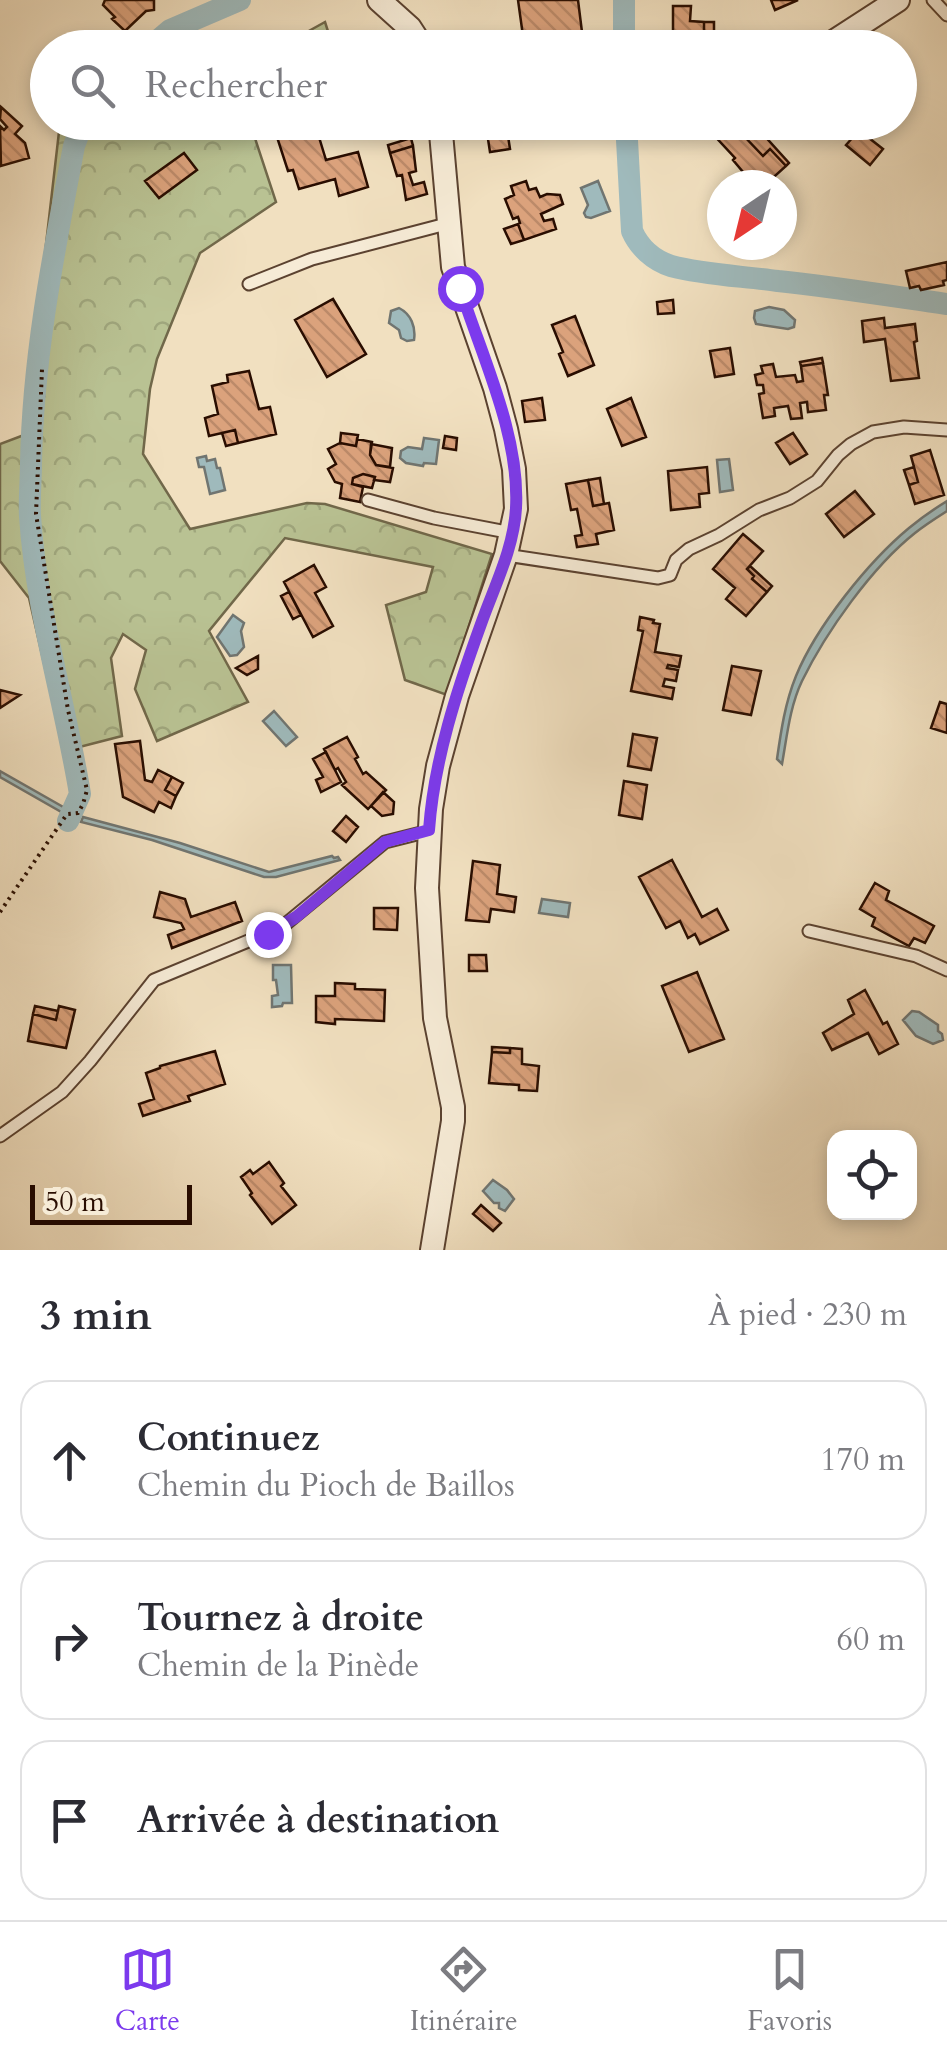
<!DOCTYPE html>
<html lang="fr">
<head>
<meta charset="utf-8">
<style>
	:root { --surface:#fff; --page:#f2f2f3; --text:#2b2b33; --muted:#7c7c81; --line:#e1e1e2; --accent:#7c3aed }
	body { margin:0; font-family:Cardo,serif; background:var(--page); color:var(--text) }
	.controls { position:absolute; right:30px; bottom:30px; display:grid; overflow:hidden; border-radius:20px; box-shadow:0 5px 15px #0003 }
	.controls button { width:90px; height:90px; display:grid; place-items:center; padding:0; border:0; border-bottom:2px solid var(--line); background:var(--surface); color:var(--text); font:50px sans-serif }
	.compass { position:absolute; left:707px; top:170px; width:90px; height:90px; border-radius:50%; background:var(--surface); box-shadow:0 5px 15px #0003; rotate:215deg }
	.scale { position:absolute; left:30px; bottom:25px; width:162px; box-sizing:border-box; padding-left:10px; border:5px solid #290d00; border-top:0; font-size:28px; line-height:35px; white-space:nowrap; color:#290d00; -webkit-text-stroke:8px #f6ebd6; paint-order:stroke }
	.stop { position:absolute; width:30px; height:30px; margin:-22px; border:8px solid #7c3aed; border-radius:50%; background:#fff }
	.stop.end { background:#7c3aed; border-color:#fff; box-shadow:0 2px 10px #0008 }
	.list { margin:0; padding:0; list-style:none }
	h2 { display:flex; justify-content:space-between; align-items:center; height:130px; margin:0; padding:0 40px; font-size:42px }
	h2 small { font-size:32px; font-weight:400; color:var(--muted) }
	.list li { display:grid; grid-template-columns:65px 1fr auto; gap:30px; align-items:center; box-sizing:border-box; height:160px; margin:0 20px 20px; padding:0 20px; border:2px solid var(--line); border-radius:30px }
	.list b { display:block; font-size:38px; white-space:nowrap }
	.list p { margin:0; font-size:32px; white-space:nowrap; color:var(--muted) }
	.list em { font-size:32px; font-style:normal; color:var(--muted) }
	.icon { flex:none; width:55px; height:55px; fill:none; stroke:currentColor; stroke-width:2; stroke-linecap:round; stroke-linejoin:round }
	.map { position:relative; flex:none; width:947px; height:1250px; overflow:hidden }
	.search { position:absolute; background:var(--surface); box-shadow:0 5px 15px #0003; left:30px; right:30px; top:30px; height:110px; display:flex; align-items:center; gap:25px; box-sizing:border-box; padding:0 35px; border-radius:55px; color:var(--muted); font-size:38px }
	.sheet { height:670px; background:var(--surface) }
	nav { display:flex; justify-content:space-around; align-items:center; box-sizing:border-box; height:140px; border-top:2px solid var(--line); background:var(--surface); font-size:28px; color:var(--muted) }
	nav a { display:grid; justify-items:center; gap:5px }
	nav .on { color:var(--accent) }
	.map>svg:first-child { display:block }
	.forest { fill:url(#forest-crowns); stroke:#71684a; stroke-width:2.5 }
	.water { fill:#9fbabc; stroke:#707571; stroke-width:2.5 }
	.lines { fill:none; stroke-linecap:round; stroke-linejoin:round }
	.canal { stroke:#9fbabc; stroke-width:22 }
	.building { fill:url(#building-back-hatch); stroke:#290d00; stroke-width:2.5 }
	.service-casing { stroke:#5b4230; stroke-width:15 }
	.minor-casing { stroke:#5b4230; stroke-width:26 }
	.path { stroke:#290d00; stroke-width:4; stroke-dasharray:2.5 5; stroke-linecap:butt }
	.service { stroke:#f6ebd6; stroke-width:11 }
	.minor { stroke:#f6ebd6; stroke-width:22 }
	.route { stroke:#7c3aed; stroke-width:12 }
</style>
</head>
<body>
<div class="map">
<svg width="947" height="1250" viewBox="0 0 947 1250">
	<defs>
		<pattern id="forest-crowns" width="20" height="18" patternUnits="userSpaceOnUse" patternTransform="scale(2.5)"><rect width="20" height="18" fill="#b9c293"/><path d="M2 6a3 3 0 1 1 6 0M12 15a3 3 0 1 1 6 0" fill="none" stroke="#9fa67d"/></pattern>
		<pattern id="building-back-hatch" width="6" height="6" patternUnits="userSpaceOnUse" patternTransform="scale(2.5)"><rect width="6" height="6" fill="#dba27c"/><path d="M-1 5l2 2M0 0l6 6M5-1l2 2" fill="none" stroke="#bc8a69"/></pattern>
	</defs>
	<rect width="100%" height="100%" fill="#f1e0c0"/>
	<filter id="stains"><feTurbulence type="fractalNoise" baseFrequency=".002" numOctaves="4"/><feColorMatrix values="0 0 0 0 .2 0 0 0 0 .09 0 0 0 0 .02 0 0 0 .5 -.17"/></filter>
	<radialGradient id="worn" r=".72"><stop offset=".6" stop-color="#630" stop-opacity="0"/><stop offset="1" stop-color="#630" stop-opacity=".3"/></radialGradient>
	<!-- forest -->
	<path class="forest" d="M325 22 333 47H280Z
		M60 123H250L276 202 200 253 157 359 150 389 143 454 190 529 307 503 325 504 492 554 447 695 405 680 386 605 426 592 433 567 285 538 209 631 248 702 157 741 135 689 146 650 123 634 111 658 122 736 64 751 29 598 0 561V444L24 435Z"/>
	<!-- water -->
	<path class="water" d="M598 181 610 211 591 218 586 217 584 213 588 205 581 188Z
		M769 307 784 310 795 320 794 327 788 329 756 324 754 318 755 311Z
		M399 308C411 314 416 327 414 340L407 341 401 338 399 330 389 323 391 311Z
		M424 438 439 440 436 464 424 463 423 466 406 463 400 458 401 451 408 447 422 449Z
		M206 456 207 461 215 459 217 468H220L225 490 210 494 204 467H199L197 458Z
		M729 459 733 490 720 492 717 460Z
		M947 501V511C936 518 925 525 915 533 872 567 826 632 802 681 790 706 787 736 782 764L777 759C781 731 785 703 796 676 816 627 868 562 909 528 921 518 934 509 947 501Z
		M233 615 244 623 241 631 244 647 237 655 230 656 217 637Z
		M274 711 297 737 286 746 263 721Z
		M0 771 65 808 63 813 0 777Z
		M83 817 180 843 269 872 332 856 334 858 338 857 340 860 276 877H264L152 840 81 822Z
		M542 899 570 903 568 917 539 913Z
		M273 965H291L292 1003H283L282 1006 272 1007V996L278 995 276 980H273Z
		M912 1011 919 1012 938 1025V1031L942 1034 943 1040 933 1044 916 1036 903 1020Z
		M493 1180 507 1190 514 1199 505 1211 499 1208V1203H494L483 1191Z"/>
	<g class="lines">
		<!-- canal -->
		<path class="canal" d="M624 0V48
			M149 48 170 30 240 0
			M626 122 632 231C639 247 653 260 671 266 705 275 743 276 778 281 835 287 891 296 947 304
			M68 821 80 794C65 702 36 610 30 516 29 499 31 481 31 463 33 355 54 251 74 146L83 122"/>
	</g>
	<!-- building -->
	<path class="building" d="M105 0H154V10L146 11 125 31 112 19 115 17 103 5Z
		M518 0H578L584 48H556L553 32 523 36Z
		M771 0H798L775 10Z
		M673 6H691L690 21 704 22V37L714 38V48H655V35H673Z
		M704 22H714V38L704 37Z
		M1 107 22 126 15 134 25 143 29 158 1 166 0 126 4 130 7 127 0 119Z
		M469 122H497L499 132 471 136Z
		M722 122H748L751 126 743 135 763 156 770 149 786 166 765 185H754L733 160 735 158 711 132Z
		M748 122H752L789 163 786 166 770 149 763 156 743 135 751 126Z
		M837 122 882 123 869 138 883 149 870 165 846 145 854 136Z
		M315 124 326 160 358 152 368 187 339 196 335 179 299 189 293 170 288 171 277 137Z
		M508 136 510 149 490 152 488 139Z
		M411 138 413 146 390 153 388 145Z
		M413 146 416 171 409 173 413 185 424 182 427 194 406 200 402 175 397 176 390 153Z
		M184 153 197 170 159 198 145 181Z
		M526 181 529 190 536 188 540 197 547 194 560 195 563 204 541 214 544 221 553 219 556 229 524 240 518 224 520 223 518 217 513 219 505 199 514 195 511 186Z
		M518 224 524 240 511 244 504 229Z
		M947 262V280L943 281 944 285 921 290 919 286 910 288 906 271Z
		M333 299 366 354 327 377 295 320Z
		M673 300 674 313 658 314 657 302Z
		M575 316 594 365 568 376 559 354 563 352 552 325Z
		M884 318 885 328 915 324 917 341 914 342 919 378 891 381 885 339 864 342 862 321Z
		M730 348 734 374 715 377 710 351Z
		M822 358 823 363 801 366 800 362Z
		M823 363 828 395H824L826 410 808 412 807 402 800 403 802 418 791 419 788 406 774 408 775 416 763 418 759 394 764 393 763 385H757L755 375 763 373 761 366 773 364 776 377 795 375 797 382 803 381 801 366Z
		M249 371 259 409 270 407 276 434 238 443 235 430 209 436 205 418 218 414 212 386 228 382 227 375Z
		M542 398 545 420 525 422 522 401Z
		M631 398 646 437 622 446 607 409Z
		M235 430 238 443 226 446 222 433Z
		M341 433 358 435 356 446 340 443Z
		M793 433 807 454 790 464 776 443Z
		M445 436 457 438 456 450 443 448Z
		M357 439 372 442 370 455 376 465 393 468 390 482 374 480 375 477 363 474 353 478 352 484 363 487 360 502 340 498 342 484 335 482 328 469 336 464 328 449 340 443 356 446Z
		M371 444 392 448 390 467 376 465 370 455Z
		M930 450 944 495 915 504 909 485 918 482 911 456Z
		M707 467 709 493 699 494 700 507 671 510 668 471Z
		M914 467 918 482 909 485 904 470Z
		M363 474 375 477 372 488 352 484 353 478Z
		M600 478 604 504 593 506 588 480Z
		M588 480 593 506 609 503 614 530 596 534 598 544 577 547 575 536 582 535 577 509 571 510 566 484Z
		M855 491 874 514 844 537 826 514Z
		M743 534 763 551 747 569 754 576 752 579 767 592 746 616 726 599 735 588 713 569Z
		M314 565 326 587 315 593 333 626 313 637 284 582Z
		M750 566 772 586 767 592 752 579 754 576 747 569Z
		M289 592 301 615 293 619 281 596Z
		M640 617 654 620 653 623 660 624 655 652 681 656 679 667 668 665 667 668 678 670 676 681 665 679 663 686 674 688 672 699 631 691 643 631 638 630Z
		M258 656V669L247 675 236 668Z
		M732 666 761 671 751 715 723 710Z
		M0 690 20 695 0 708Z
		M940 702 947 704V733L931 728Z
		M633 734 657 738 651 770 628 766Z
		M347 737 358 757 355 759 363 774 366 772 386 790 368 809 342 785 346 782 338 768 335 770 324 749Z
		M140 741 145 780 152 782 158 770 172 777 165 790 176 796 171 808 159 802 154 812 123 797 115 744Z
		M326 752 341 782 321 792 316 780 323 777 313 759Z
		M172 777 183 783 176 796 165 790Z
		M624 781 647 785 642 819 619 815Z
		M383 792 394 802 393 814 382 816 371 806Z
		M346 816 358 827 346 842 333 831Z
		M672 860 702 917 717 909 728 930 700 944 695 934 688 938 680 921 666 928 639 877Z
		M473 861 500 865 497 894 516 897 514 912 491 909 489 922 466 920Z
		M875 883 889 891 886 900 934 926 925 943 914 938 909 946 872 926 875 918 860 909Z
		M160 892 185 899 191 917 235 902 242 921 172 948 168 935 184 929 181 923 154 917Z
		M374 908H398L397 930 374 929Z
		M469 955H486L487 971H469Z
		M697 972 724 1039 689 1052 662 986Z
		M335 983 355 984V989L385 990 384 1021 335 1019V1024L316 1022V996H335Z
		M865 990 883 1024 887 1022 898 1044 879 1054 868 1033 832 1050 823 1033 854 1014 848 1000Z
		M35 1006 58 1011 56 1020 33 1014Z
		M59 1006 75 1010 66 1048 28 1041 33 1014 56 1020Z
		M492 1047 510 1048V1053L492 1052Z
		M510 1048 522 1049V1064L539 1066 537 1091 519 1090V1085L489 1083 492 1052 510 1053Z
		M215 1051 225 1084 188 1096 190 1101 143 1116 139 1104 154 1099 146 1073 160 1068V1066Z
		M269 1162 284 1183 281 1186 296 1205 272 1224 250 1195 252 1193 241 1177 250 1170 253 1174Z
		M481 1205 501 1223 493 1231 473 1214Z"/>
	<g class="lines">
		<defs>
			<path id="service" d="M933 0 947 15
				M249 284 312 259 450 223
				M368 500 434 518 512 533
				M506 555 658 578 670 575 676 560 689 549 719 535 759 510 790 498 817 481 838 455 851 444 873 432 904 427 947 430
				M809 931 916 956 947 970
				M0 1136 62 1092 90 1061 154 980 282 927 385 842 429 831"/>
			<path id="minor" d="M379 0 410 28 423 48
				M824 48 898 0
				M432 1250 453 1121V1107L435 1018 427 888 431 809 438 766 457 696 506 555 516 509 514 469 506 429 495 388 453 267 440 122"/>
		</defs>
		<!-- service casing -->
		<use href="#service" class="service-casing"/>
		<!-- minor casing -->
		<use href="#minor" class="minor-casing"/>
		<!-- path -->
		<path class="path" d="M0 912 67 814 78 813 83 804 87 790 68 710 36 514 42 369"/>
		<!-- service -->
		<use href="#service" class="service"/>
		<!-- minor -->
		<use href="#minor" class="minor"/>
	</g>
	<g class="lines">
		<!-- route -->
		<path class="route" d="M268 934 296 917 385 842 429 830C434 760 457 690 481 624 494 587 514 548 516 508 520 435 482 357 460 288"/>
	</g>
	<rect width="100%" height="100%" filter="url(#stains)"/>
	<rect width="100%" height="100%" fill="url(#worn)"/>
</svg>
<div class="controls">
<button><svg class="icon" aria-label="locate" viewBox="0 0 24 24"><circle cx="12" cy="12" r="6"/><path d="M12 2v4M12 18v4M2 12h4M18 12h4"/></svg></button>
</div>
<svg class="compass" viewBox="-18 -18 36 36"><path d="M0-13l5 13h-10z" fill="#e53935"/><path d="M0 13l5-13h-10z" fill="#7c7c81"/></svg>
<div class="scale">50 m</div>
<div class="stop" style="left:460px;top:288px"></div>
<div class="stop end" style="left:268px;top:934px"></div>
<div class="search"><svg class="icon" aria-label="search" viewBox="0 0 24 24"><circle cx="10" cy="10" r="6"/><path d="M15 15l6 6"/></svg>Rechercher</div>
</div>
<section class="sheet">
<h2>3 min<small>À pied · 230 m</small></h2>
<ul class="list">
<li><svg class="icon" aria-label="ahead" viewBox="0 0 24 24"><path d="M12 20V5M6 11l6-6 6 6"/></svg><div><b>Continuez</b><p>Chemin du Pioch de Baillos</p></div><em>170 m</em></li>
<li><svg class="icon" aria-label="right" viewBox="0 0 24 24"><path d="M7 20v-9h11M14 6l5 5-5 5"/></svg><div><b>Tournez à droite</b><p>Chemin de la Pinède</p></div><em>60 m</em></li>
<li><svg class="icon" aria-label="arrive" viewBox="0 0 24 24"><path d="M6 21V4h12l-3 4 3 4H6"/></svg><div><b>Arrivée à destination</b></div></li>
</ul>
</section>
<nav>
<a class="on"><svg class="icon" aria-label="map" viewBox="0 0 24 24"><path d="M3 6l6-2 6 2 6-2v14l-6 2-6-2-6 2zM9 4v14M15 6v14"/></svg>Carte</a>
<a><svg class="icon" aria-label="directions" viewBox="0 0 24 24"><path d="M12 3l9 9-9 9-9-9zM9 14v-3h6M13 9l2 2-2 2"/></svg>Itinéraire</a>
<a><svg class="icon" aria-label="saved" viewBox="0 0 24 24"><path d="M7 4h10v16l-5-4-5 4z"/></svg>Favoris</a>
</nav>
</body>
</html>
